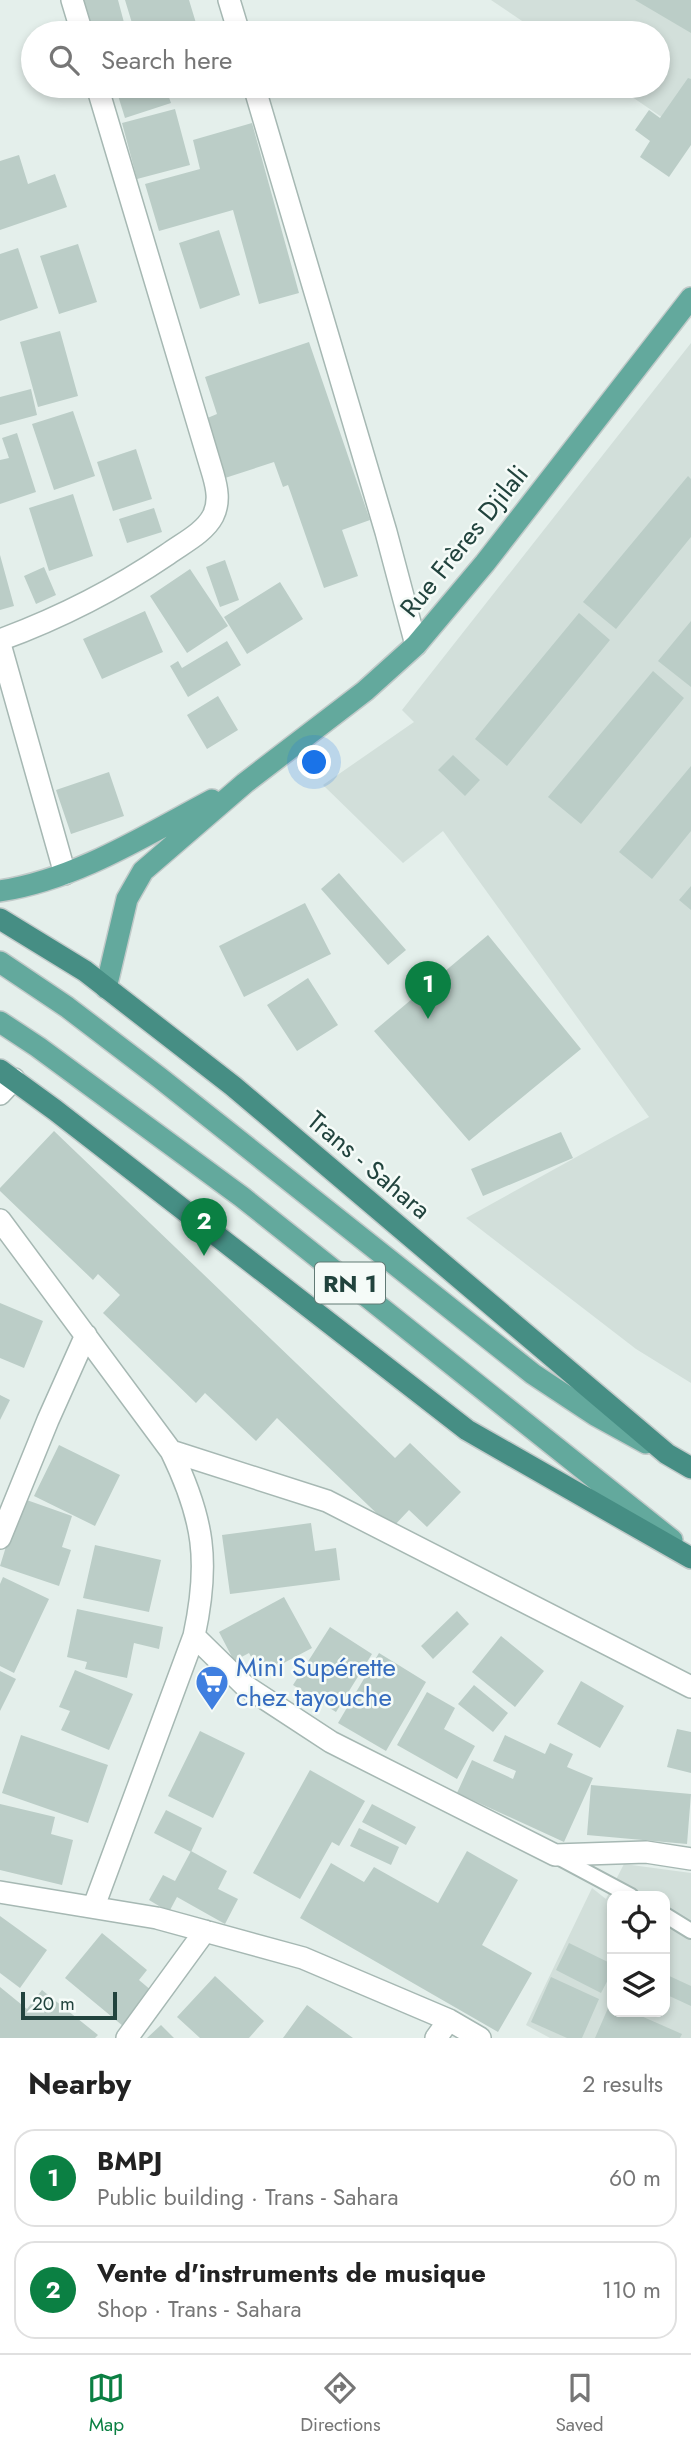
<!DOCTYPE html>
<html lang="en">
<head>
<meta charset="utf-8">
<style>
	:root { --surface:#fff; --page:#f6f6f6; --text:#222; --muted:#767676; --line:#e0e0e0; --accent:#0b8043 }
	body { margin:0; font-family:Jost,sans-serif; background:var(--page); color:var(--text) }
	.controls { position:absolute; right:21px; bottom:21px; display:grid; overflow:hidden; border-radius:14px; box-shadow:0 4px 10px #0003 }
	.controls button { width:63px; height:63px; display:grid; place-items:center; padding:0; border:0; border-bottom:2px solid var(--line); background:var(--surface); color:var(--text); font:35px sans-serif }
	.scale { position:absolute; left:21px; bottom:18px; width:96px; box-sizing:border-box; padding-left:7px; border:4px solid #21433d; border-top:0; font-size:19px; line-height:24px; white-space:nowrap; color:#21433d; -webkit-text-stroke:5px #f5fbf8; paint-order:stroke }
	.you { position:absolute; left:315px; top:763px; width:24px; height:24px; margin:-18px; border:5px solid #fff; border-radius:50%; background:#1a73e8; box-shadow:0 0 0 10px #1a73e833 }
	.badge { display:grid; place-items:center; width:46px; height:46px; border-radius:50%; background:var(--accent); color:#fff; font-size:23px; font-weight:700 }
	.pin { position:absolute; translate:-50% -58px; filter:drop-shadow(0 2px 4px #0008) }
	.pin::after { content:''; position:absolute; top:37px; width:24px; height:21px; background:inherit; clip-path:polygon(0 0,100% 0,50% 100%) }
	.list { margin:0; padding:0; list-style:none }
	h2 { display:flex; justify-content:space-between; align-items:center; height:91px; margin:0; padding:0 28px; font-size:30px }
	h2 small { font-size:23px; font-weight:400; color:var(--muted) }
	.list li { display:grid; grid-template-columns:46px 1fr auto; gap:21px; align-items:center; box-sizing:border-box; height:98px; margin:0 14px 14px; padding:0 14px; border:2px solid var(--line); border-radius:21px }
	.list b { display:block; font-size:26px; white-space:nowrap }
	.list p { margin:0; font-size:23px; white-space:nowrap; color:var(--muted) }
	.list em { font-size:23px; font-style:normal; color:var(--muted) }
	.icon { flex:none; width:38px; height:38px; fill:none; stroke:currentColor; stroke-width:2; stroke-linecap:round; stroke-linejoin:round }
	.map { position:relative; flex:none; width:691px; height:2038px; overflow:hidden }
	.search { position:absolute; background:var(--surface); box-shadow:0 4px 10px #0003; left:21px; right:21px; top:21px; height:77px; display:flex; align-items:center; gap:18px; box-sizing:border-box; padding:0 24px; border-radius:38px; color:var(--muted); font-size:26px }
	.sheet { height:315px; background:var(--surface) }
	nav { display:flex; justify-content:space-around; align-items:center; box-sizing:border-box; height:98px; border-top:2px solid var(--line); background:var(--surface); font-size:19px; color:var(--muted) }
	nav a { display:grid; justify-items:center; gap:4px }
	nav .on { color:var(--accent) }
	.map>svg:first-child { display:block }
	.built { fill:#d2dfda; fill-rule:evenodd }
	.building { fill:#bbcdc7 }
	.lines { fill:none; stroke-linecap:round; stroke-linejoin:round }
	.service-casing { stroke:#a6b8b3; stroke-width:18 }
	.minor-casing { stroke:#a6b8b3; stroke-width:24 }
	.primary-casing { stroke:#c1cac9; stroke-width:24 }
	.trunk-casing { stroke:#c1cac9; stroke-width:24 }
	.service { stroke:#fff; stroke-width:14 }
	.minor { stroke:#fff; stroke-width:21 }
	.primary { stroke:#63a99d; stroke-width:21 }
	.trunk { stroke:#468e84; stroke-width:21 }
	.labels { text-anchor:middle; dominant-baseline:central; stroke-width:5; stroke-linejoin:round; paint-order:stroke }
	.shield { fill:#f5fbf8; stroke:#617a75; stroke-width:2 }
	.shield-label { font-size:24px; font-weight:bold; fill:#21433d }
	.street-label { font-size:26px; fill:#21433d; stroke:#f5fbf8 }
	.shop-label { font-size:26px; fill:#366cbe; stroke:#f5fbf8; text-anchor:start }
</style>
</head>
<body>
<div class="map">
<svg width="691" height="2038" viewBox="0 0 691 2038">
	<rect width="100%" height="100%" fill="#e4efeb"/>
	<!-- built -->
	<path class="built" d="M491 0H691V137L616 86H658V33H540Z
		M691 343V1383L636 1349 466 1218 649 1117 443 831 403 863 323 785 414 722 402 710Z
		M624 1864 691 1873V2038H550L526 2025 592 1888 606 1899ZM612 1896H665V2012H612Z"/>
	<!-- building -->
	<path class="building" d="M79 0H118L126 30 114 33H87Z
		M125 0H189L199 33H135Z
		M635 0H691V33Z
		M688 78 691 79V145L669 177 640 157 650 141 635 130 649 110 660 118Z
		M115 86H165L171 103 125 118Z
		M175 109 190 165 137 179 122 123Z
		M252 123 299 293 259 304 233 210 159 231 145 184 200 169 193 140Z
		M19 155 28 184 55 174 67 207 0 230V161Z
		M219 230 240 295 200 309 179 243Z
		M78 244 97 302 59 314 40 256Z
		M18 248 38 308 0 321V254Z
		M60 331 78 396 38 407 20 342Z
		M309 342 370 520 342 530 358 576 324 588 288 485 283 487 274 462 225 478 205 419 217 414 205 377Z
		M31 389 37 415 0 425V397Z
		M73 411 95 476 54 490 32 424Z
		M17 433 36 492 0 504V460L9 458 2 438Z
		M136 449 152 499 113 511 97 462Z
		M688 476 691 479V537L616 629 583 602Z
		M73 494 93 556 49 571 29 508Z
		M154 508 162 532 127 543 119 519Z
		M0 555 14 606 0 610Z
		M225 560 239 600 220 607 206 567Z
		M44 567 56 595 36 604 24 576Z
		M190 569 228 626 187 653 150 596Z
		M280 582 303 619 247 654 224 617Z
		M145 611 163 652 102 679 83 639Z
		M579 613 610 640 507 766 475 739Z
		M691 621V687L658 661Z
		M227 641 241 665 188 697 170 666 178 661 182 668Z
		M653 671 684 698 581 824 548 797Z
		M218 696 238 730 207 749 187 715Z
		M453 755 480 780 465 796 438 770Z
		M691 766V831L652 879 619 852Z
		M109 772 124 816 71 834 56 790Z
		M339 873 406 950 388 965 321 889Z
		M691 886V910L679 900Z
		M305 903 331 954 244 997 219 946Z
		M488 935 581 1049 469 1141 374 1031Z
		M308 978 338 1025 297 1051 267 1005Z
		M54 1131 395 1458 410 1443 461 1492 427 1527 409 1510 392 1528 277 1418 256 1441 205 1393 196 1403 103 1313 120 1295 98 1274 93 1280 0 1191V1188Z
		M561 1132 573 1158 483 1196 471 1169Z
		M0 1303 43 1321 24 1368 0 1358Z
		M0 1395 10 1400 0 1420Z
		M59 1445 120 1475 95 1526 34 1496Z
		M21 1498 72 1516 62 1547 71 1550 59 1586 0 1566Z
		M311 1523 315 1551 336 1548 340 1580 230 1594 222 1535Z
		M95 1545 161 1560 149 1612 83 1598Z
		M3 1577 49 1599 14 1673 0 1666V1584Z
		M284 1597 312 1648 261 1675 249 1653 234 1661 219 1632Z
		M77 1609 163 1627 159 1649 134 1643 127 1678 85 1669 87 1662 67 1657Z
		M457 1611 469 1624 433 1659 421 1646Z
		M330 1627 372 1654 336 1712 293 1685Z
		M501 1636 544 1671 515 1707 472 1672Z
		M379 1653 426 1682 386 1751 338 1723Z
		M75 1670 133 1694 109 1750 61 1730 70 1711 59 1707Z
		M0 1671 16 1679 0 1711Z
		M581 1681 624 1706 600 1748 557 1724Z
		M474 1685 508 1713 493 1732 458 1704Z
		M427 1692 455 1708 444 1729 475 1746 457 1779 397 1745Z
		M677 1729 691 1732V1773L667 1767Z
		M200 1731 245 1753 213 1818 168 1796Z
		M21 1735 108 1765 88 1823 2 1793Z
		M505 1735 545 1754 550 1743 573 1754 567 1767 593 1778 564 1842 457 1793 472 1760 513 1779 516 1771 493 1761Z
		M310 1770 365 1801 339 1846 332 1842 300 1899 253 1873Z
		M591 1785 691 1794 687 1844 587 1835Z
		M0 1804 55 1817 51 1834 73 1840 62 1885 0 1870Z
		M372 1804 416 1827 406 1845 362 1822Z
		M166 1810 202 1828 191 1852 154 1833Z
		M359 1828 399 1847 391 1865 350 1846Z
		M191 1851 227 1871 218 1889 238 1899 225 1924 177 1897 169 1912 149 1900 163 1875 175 1881Z
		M467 1851 518 1880 482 1945 532 1973 498 2032 300 1918 331 1863 364 1882 374 1867 438 1903Z
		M0 1916 47 1950 20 1988 0 1973Z
		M102 1933 147 1970 139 1980 152 1991 123 2026 65 1978Z
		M569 1943 612 1964V1972L601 1993 556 1970Z
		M665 1974 691 1986V2006L665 1994Z
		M215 1976 264 2021 249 2038H200L177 2017Z
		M551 1977 599 1999 582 2038H567L531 2022Z
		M0 1987 27 2009 42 1990 98 2035 95 2038H0Z
		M612 1999V2012H632L682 2034 680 2038H595Z
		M307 2005 353 2038H283Z
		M161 2025 174 2038H147Z"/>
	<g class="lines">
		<defs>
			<path id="service" d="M558 1857 631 1896
				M665 1915 691 1931"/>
			<path id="minor" d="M72 0 82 33
				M229 0 239 33
				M254 86 386 532 416 645
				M0 640C60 618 115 590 168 554 183 543 204 533 213 516 220 502 217 488 213 474L97 86
				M0 644 65 874
				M0 1094 14 1079
				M0 1220 171 1451C204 1519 210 1562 194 1636L94 1906
				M171 1451 327 1501 691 1687
				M0 1538 48 1420 86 1335
				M194 1636 244 1685 331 1742 555 1855 646 1852 691 1859
				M0 1892 157 1918 303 1958 449 2020 480 2038
				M127 2038 205 1931
				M436 2038 449 2020"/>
			<path id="primary" d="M0 891C77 879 144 836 212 800
				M0 962 67 1007 160 1078 533 1374 595 1415 646 1443
				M106 988 127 899 143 871 245 783 365 691 416 645 485 563 691 298
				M0 1022 38 1047 242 1197 672 1540"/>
			<path id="trunk" d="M0 919 85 971 233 1086 667 1454 691 1468
				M0 1070 55 1110 467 1430 691 1558"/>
		</defs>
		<!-- service casing -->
		<use href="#service" class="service-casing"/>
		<!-- minor casing -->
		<use href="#minor" class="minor-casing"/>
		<!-- primary casing -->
		<use href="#primary" class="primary-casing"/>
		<!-- trunk casing -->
		<use href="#trunk" class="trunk-casing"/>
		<!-- service -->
		<use href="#service" class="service"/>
		<!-- minor -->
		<use href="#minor" class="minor"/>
		<!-- primary -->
		<use href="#primary" class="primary"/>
		<!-- trunk -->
		<use href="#trunk" class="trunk"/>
	</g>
	<!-- icons -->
	<defs>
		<symbol id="supermarket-pin" viewBox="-11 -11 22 30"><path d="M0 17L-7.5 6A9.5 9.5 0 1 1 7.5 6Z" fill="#3f7fe0" stroke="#f5fbf8"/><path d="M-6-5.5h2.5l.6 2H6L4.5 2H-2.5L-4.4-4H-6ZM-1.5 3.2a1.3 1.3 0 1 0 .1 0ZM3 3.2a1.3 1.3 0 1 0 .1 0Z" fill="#fff"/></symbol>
	</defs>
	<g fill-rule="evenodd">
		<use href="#supermarket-pin" x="193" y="1663" width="38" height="52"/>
	</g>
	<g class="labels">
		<!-- shield labels -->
		<rect class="shield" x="315" y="1262.5" width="70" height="41" rx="5"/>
		<g class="shield-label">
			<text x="350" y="1283">RN 1</text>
		</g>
		<!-- street labels -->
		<g class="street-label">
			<text transform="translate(464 541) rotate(-51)">Rue Frères Djilali</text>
			<text transform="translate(369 1165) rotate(40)">Trans - Sahara</text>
		</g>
		<!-- shop labels -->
		<g class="shop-label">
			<text x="236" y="1667">Mini Supérette<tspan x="236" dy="30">chez tayouche</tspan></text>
		</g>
	</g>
</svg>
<div class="controls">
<button><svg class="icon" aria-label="locate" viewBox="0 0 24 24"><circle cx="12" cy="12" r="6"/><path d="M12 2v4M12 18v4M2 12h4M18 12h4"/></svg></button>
<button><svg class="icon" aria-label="layers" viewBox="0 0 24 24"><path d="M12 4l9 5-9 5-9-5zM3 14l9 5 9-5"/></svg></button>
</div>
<div class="scale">20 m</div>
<div class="you"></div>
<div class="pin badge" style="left:428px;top:1019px">1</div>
<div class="pin badge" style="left:204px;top:1256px">2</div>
<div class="search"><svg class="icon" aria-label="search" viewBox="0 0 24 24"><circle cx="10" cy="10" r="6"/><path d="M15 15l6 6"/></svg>Search here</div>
</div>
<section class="sheet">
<h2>Nearby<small>2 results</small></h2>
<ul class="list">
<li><span class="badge">1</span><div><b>BMPJ</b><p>Public building · Trans - Sahara</p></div><em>60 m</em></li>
<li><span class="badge">2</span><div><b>Vente d'instruments de musique</b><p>Shop · Trans - Sahara</p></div><em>110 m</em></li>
</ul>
</section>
<nav>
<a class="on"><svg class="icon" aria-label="map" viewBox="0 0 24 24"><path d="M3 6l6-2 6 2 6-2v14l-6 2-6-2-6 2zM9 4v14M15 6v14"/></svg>Map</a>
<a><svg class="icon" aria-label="directions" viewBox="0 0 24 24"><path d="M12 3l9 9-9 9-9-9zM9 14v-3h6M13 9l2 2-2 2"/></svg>Directions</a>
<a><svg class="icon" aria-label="saved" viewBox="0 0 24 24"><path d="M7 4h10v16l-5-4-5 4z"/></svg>Saved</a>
</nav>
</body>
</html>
